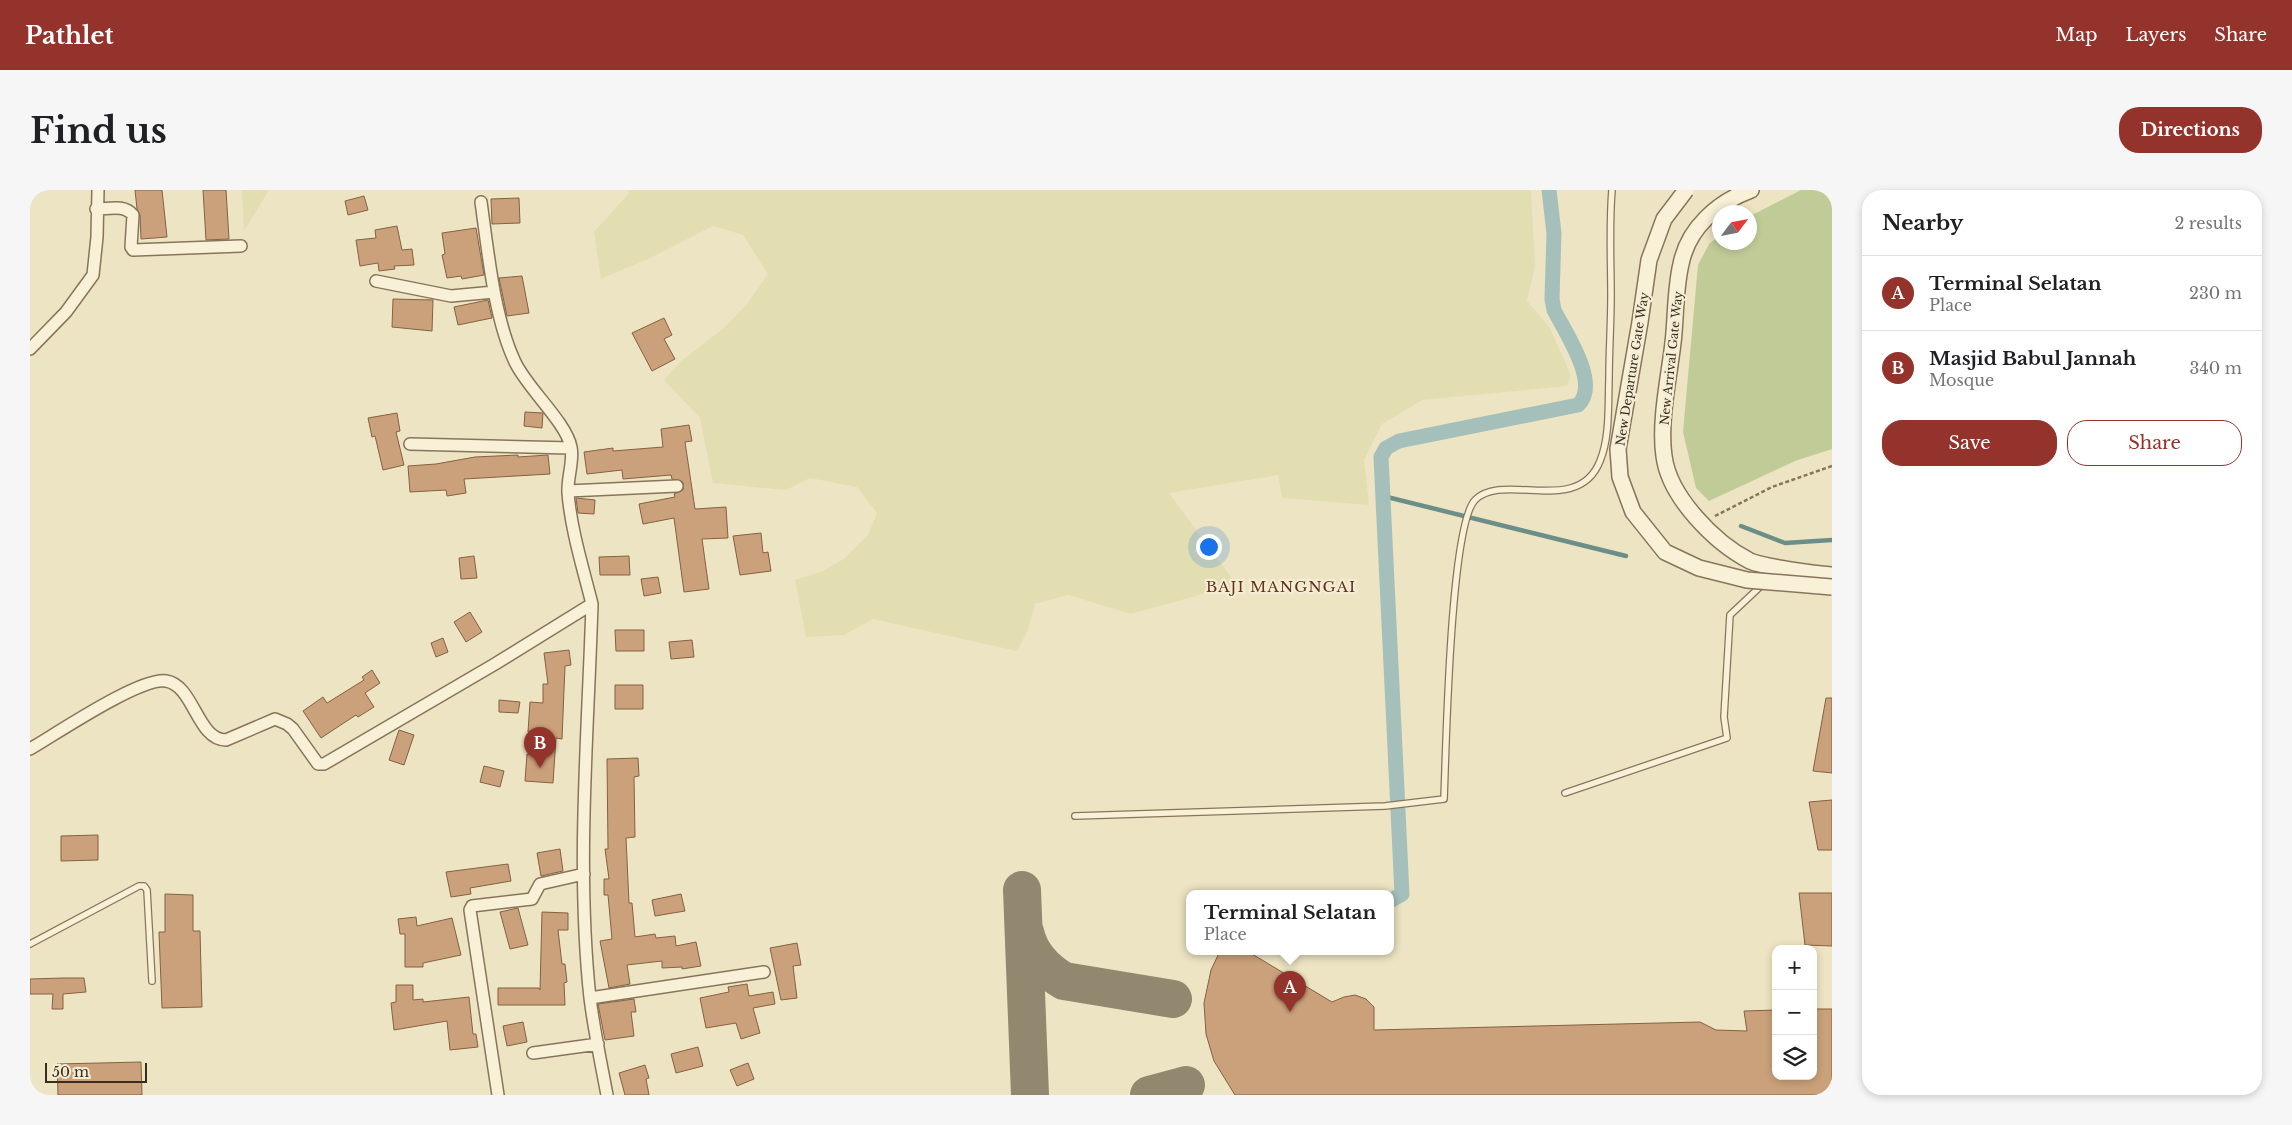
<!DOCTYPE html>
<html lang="en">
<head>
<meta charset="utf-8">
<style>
	:root { --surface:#fff; --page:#f6f6f6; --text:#202124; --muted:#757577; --line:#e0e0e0; --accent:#94332c }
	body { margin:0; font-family:"Libre Baskerville",serif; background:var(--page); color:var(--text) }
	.controls { position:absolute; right:15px; bottom:15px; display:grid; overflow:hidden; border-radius:10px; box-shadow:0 2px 8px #0003 }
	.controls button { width:45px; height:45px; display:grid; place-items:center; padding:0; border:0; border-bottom:1px solid var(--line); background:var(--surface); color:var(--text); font:25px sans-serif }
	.compass { position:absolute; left:1682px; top:15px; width:45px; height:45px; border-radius:50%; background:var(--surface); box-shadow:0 2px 8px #0003; rotate:58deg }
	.scale { position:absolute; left:15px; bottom:12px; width:102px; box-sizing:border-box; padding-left:5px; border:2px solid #372c1e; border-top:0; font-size:14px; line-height:18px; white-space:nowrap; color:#372c1e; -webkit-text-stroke:4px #f5edd3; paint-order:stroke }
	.you { position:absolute; left:1178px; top:356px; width:18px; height:18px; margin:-12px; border:4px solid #fff; border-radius:50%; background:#1a73e8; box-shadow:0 0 0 8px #1a73e833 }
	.badge { display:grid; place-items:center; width:32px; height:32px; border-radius:50%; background:var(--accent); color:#fff; font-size:16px; font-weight:700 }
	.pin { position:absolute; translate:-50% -41px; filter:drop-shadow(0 1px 2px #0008) }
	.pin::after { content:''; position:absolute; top:26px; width:18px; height:15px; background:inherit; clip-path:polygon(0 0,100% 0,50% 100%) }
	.popup { position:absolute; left:1156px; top:700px; width:208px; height:65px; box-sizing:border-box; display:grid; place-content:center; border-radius:10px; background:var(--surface); filter:drop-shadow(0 1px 4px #0005); font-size:16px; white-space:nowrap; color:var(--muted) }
	.popup b { font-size:19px; color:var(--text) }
	.popup::after { content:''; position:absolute; left:50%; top:100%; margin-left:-10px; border:10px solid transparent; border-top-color:var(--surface) }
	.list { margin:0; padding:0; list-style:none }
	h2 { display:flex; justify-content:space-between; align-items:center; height:65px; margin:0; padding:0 20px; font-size:21px }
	h2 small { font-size:16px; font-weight:400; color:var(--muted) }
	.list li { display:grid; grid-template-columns:32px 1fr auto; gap:15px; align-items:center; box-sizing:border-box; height:75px; padding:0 20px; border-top:1px solid var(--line) }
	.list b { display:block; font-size:19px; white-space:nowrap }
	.list p { margin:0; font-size:16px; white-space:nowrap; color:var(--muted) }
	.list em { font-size:16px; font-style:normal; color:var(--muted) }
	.actions { display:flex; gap:10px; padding:15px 20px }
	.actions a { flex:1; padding:11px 0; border:1px solid var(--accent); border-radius:20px; text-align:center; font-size:18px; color:var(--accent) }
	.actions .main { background:var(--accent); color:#fff }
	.icon { flex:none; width:28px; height:28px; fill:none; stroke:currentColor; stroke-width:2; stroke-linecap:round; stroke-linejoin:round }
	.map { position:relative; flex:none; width:1802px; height:905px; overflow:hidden; border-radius:20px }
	header { display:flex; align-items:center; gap:30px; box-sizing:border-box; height:70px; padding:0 25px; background:var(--accent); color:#fff }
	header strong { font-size:24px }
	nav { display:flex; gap:28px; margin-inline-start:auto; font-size:18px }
	.intro { display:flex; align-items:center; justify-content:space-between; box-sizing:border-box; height:120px; padding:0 30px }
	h1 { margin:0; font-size:35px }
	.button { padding:12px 22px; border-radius:20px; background:var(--accent); color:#fff; font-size:18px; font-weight:700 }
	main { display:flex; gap:30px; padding:0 30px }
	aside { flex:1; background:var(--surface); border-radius:20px; box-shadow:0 2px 8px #0003 }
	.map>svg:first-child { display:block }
	.farmland { fill:#e2deb1 }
	.green { fill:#c1cb98 }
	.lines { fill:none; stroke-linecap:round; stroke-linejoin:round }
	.stream { stroke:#6c8e88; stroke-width:4.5 }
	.canal { stroke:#a5c0ba; stroke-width:15 }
	.taxiway { stroke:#928870; stroke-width:38 }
	.building { fill:#caa17a; stroke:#856141 }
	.service-casing { stroke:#87755b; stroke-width:8 }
	.minor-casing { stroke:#87755b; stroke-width:14 }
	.tertiary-casing { stroke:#87755b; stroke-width:18 }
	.path { stroke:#87755b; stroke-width:2.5; stroke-dasharray:4 2.5; stroke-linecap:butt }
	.service { stroke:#f8f0d7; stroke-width:5.5 }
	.minor { stroke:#f8f0d7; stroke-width:11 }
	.tertiary { stroke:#f8f0d7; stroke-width:15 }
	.tertiary-bridge-casing { stroke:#87755b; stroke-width:18; stroke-linecap:butt }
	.tertiary-bridge { stroke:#f8f0d7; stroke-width:15 }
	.labels { text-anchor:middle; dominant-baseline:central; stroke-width:4.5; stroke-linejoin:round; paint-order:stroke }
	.street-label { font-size:12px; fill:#372c1e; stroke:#f5edd3 }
	.quarter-label { font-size:15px; letter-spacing:1px; fill:#63321f; stroke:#f5edd3 }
</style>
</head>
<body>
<header>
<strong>Pathlet</strong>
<nav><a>Map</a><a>Layers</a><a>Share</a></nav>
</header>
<div class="intro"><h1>Find us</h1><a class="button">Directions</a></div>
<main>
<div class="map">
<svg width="1802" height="905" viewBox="0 0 1802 905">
	<rect width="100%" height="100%" fill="#ede4c3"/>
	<!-- farmland -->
	<path class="farmland" d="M212 0H239L214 41Z
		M598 0H1501L1505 76 1497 111 1520 138 1541 185 1537 196 1392 210 1352 234 1334 270 1339 315 1252 308 1248 285 1139 303 1212 402 1176 403 1101 424 1038 405 1005 414 998 440 987 461 843 429 814 445 776 447 765 390 793 381 814 369 838 345 847 323 827 297 780 288 756 300 683 293 670 228 634 190 651 171 694 138 717 114 738 84 713 45 683 36 622 67 571 89 564 42 599 3Z"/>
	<!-- green -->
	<path class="green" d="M1771 0H1802V259L1765 271 1679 311 1666 298 1653 242 1668 75 1679 54 1689 46 1690 52H1720V26Z"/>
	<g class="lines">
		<!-- stream -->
		<path class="stream" d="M1353 306 1596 366
			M1711 336 1755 353 1802 350"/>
		<!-- canal -->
		<path class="canal" d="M1360 711 1372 704 1351 267 1356 258 1369 251 1548 215C1571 194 1535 142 1524 120L1522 109 1524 43 1519 0"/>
		<!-- taxiway -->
		<path class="taxiway" d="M992 700 1000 905
			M995 742C1000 765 1015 780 1034 791L1143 809
			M1119 905 1156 895"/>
	</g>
	<!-- building -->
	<path class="building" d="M105 0H132L137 47 111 49 110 25 107 19Z
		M173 0H196L199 49 176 50Z
		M334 6 338 20 318 25 315 11Z
		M489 8 490 33 462 34 461 9Z
		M367 36 372 60 382 59 384 75 364 76 365 79 349 81 348 73 330 76 326 50 346 48 345 40Z
		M446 38 454 85 432 89 431 86 417 88 412 65 415 64 412 43Z
		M492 86 499 123 477 126 469 88Z
		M363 109 403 110 402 141 362 137Z
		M458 110 462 128 428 135 424 117Z
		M634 128 642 145 634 149 645 169 622 181 602 143Z
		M495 222 513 223 512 238 494 236Z
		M367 223 370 241 366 242 374 275 353 280 345 246 342 247 338 228Z
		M659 235 662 251 655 252 665 319 696 317 698 348 672 349 679 399 654 402 644 328 613 334 609 314 645 307 644 304 653 300V292L642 289 641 285 593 289 592 280 557 284 554 262 583 258V261L633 257 631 239Z
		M488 265V267L518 265 520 284 434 289 436 303 417 306 416 300 380 302 378 276 406 274 445 267Z
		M546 308 565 310 564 324 548 323Z
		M731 343 733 363 738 362 741 381 710 385 703 346Z
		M444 366 447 388 431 389 429 368Z
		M599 366 600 385H570L569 367Z
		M628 387 631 403 614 406 611 389Z
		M440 422 452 442 436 452 424 432Z
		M585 440H614V461H586Z
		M413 448 418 462 406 467 401 453Z
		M662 450 664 467 641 469 639 452Z
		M539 460 541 475 535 476 532 549 526 548 523 593 495 591 497 564 505 565 507 542H498L500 512 513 513V494H518L514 463Z
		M342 480 350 493 335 503 344 517 328 527 326 525 291 548 273 521 293 507 297 513 334 490 332 487Z
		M585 495H613V519H585Z
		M1796 508H1802V583L1783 581Z
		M469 510 490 512 488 523 469 522Z
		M369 540 384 545 374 575 359 570Z
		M608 568 609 586 604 587 605 647 596 648 599 713H602L605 747 625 744 626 748 645 746 646 756 666 752 671 776 652 779V777L632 778V771L597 775 600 794 579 798 570 751 582 749 578 705H574V689H579L575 659H578L577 569Z
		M454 576 474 581 470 597 450 592Z
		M1802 610V660H1788L1779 612Z
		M68 645V670L31 671V646Z
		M530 659 533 681 511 686 507 663Z
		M478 674 481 691 440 698 441 704 421 707 416 682Z
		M1769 703H1802V756L1775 755Z
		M135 704 163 705V741H170L172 817 132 818 129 742H135Z
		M651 704 655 721 625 726 622 710Z
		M488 718 498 755 480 759 470 722Z
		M512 722 538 723V740H528L532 774H535L537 792 534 793 535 815H468V798H509L510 800Z
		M386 727 387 736 422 728 431 765 393 773V777H375V744H370L368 729Z
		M767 753 771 775 763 776 767 808 751 810 740 758Z
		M1190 761H1217L1302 812 1314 807 1325 805 1336 809 1344 817V840L1670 832 1686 840 1717 841 1714 821 1746 820V886H1783V819H1802V905H1205L1184 871 1176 844 1174 813 1181 780Z
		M33 788H54L56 802 33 804V819H22L23 804H0V789Z
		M717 794 719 806 743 802 745 814 723 818 730 843 711 849 706 833 676 838 670 808 699 802 698 797Z
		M366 795H383V810L393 809V812L439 807 443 844H446L448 857 420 860 417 831 364 840 361 813 366 812Z
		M604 809 606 822H601L604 846 575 850 568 814Z
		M493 832 497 852 477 856 473 836Z
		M668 857 673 876 646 883 641 864Z
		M111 872 112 905H28L27 874Z
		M718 873 724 889 707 896 700 880Z
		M615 875 619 888 616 889 619 905H595L589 883Z"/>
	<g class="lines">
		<defs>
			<path id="service" d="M1535 603 1697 548 1694 527 1700 425 1733 394
				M1045 626 1355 616 1414 609C1416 562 1420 336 1445 310 1473 281 1548 327 1570 271 1580 247 1578 215 1579 189 1579 161 1581 134 1581 106 1581 71 1579 35 1582 0
				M0 754 109 696H114L117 700 122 791"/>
			<path id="minor" d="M451 12C458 61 464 128 485 172 497 198 536 232 541 257 544 271 537 288 538 303 541 340 553 378 562 414
				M66 19C79 19 94 14 103 25L101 57 103 60 211 56
				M346 91 421 106 464 102
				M0 159 36 122 63 85 67 47 68 0
				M380 254 541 258
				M538 301 647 296
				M0 559C26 544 110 487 136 491 164 495 167 550 196 550L245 529 257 534 263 539 288 574H294L465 474 562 414C558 545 546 677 560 808 564 840 571 873 577 905
				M560 808 734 782
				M503 863 568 854
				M468 905 440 720 442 716 502 709 510 694 554 684"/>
			<path id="tertiary" d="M1721 0C1688 12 1658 38 1651 74 1645 99 1646 127 1643 153 1639 187 1629 232 1634 266 1639 307 1685 353 1720 371 1734 377 1786 384 1802 385"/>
		</defs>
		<!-- service casing -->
		<use href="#service" class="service-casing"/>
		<!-- minor casing -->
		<use href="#minor" class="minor-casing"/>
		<!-- tertiary casing -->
		<use href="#tertiary" class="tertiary-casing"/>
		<!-- path -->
		<path class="path" d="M1685 326 1742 297 1802 276"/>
		<!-- service -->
		<use href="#service" class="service"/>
		<!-- minor -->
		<use href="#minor" class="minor"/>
		<!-- tertiary -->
		<use href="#tertiary" class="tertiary"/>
		<defs>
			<path id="tertiary-bridge" d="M1656 0 1634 29 1619 70 1610 132 1588 259 1590 287 1603 322 1635 362 1669 378 1717 390 1802 397"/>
		</defs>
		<!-- tertiary-bridge casing -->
		<use href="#tertiary-bridge" class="tertiary-bridge-casing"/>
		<!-- tertiary-bridge -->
		<use href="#tertiary-bridge" class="tertiary-bridge"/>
	</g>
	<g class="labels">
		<!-- street labels -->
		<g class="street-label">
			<text transform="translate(1641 168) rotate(-84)">New Arrival Gate Way</text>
			<text transform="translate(1602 179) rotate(-81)">New Departure Gate Way</text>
		</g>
		<!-- quarter labels -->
		<g class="quarter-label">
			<text x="1251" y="396">BAJI MANGNGAI</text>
		</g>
	</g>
</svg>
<div class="controls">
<button>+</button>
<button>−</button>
<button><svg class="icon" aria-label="layers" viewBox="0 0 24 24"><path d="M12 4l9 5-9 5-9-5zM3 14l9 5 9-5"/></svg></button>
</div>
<svg class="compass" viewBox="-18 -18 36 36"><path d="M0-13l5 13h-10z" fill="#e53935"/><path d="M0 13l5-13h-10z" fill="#757577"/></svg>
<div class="scale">50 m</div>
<div class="you"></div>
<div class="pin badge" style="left:1260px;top:822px">A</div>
<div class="popup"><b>Terminal Selatan</b>Place</div>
<div class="pin badge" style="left:510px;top:578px">B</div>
</div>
<aside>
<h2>Nearby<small>2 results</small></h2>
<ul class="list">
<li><span class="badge">A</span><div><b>Terminal Selatan</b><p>Place</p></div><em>230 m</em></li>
<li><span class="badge">B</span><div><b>Masjid Babul Jannah</b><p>Mosque</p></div><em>340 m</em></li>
</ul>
<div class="actions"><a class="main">Save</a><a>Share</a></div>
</aside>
</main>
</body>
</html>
